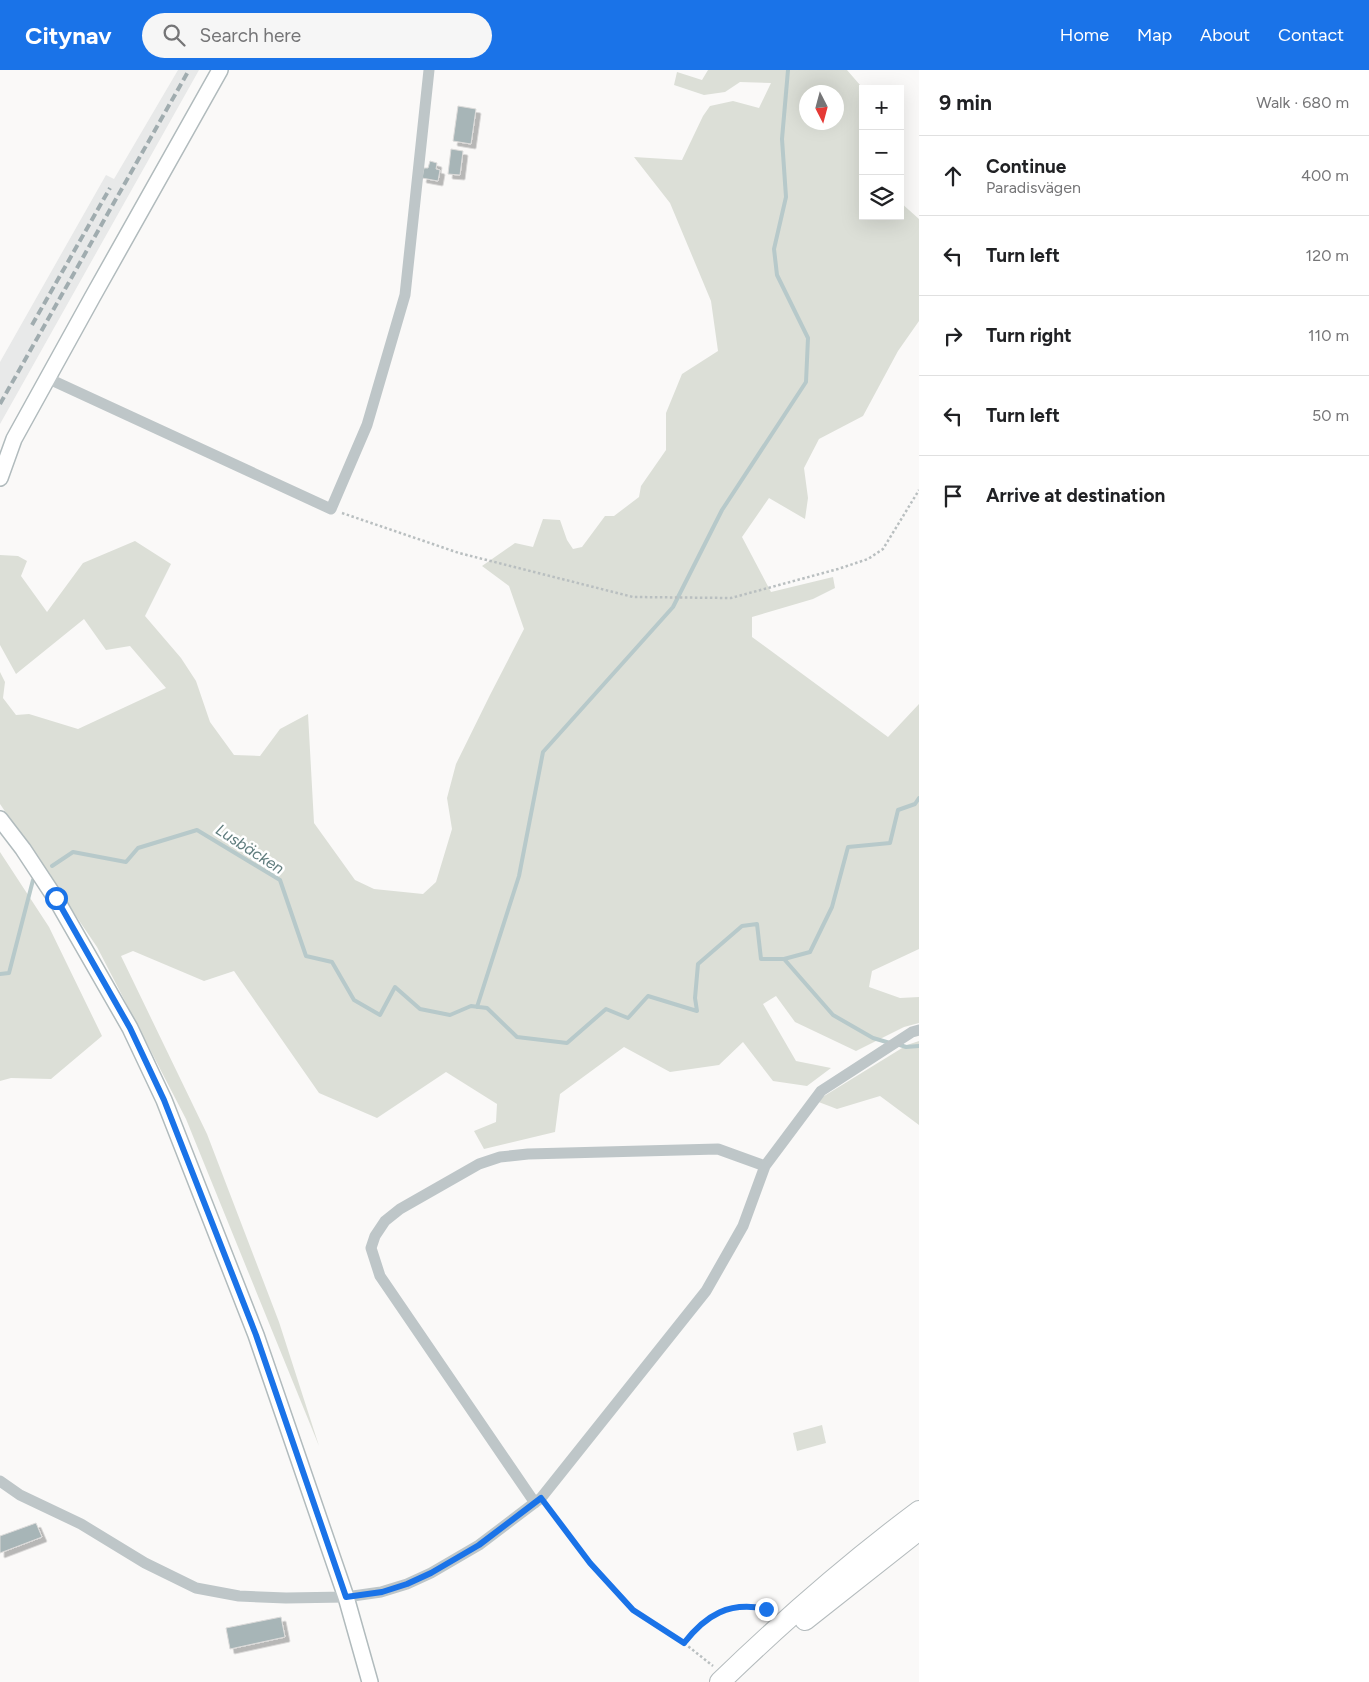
<!DOCTYPE html>
<html lang="en">
<head>
<meta charset="utf-8">
<style>
	:root { --surface:#fff; --page:#f6f6f6; --text:#202124; --muted:#757577; --line:#e0e0e0; --accent:#1a73e8 }
	body { margin:0; font-family:Figtree,sans-serif; background:var(--page); color:var(--text) }
	.controls { position:absolute; right:15px; top:15px; display:grid; overflow:hidden; border-radius:0px; box-shadow:0 5px 20px #0002 }
	.controls button { width:45px; height:45px; display:grid; place-items:center; padding:0; border:0; border-bottom:1px solid var(--line); background:var(--surface); color:var(--text); font:25px sans-serif }
	.compass { position:absolute; left:799px; top:15px; width:45px; height:45px; border-radius:50%; background:var(--surface); box-shadow:0 5px 20px #0002; rotate:174deg }
	.stop { position:absolute; width:15px; height:15px; margin:-11px; border:4px solid #1a73e8; border-radius:50%; background:#fff }
	.stop.end { background:#1a73e8; border-color:#fff; box-shadow:0 1px 5px #0008 }
	.list { margin:0; padding:0; list-style:none }
	h2 { display:flex; justify-content:space-between; align-items:center; height:65px; margin:0; padding:0 20px; font-size:21px }
	h2 small { font-size:16px; font-weight:400; color:var(--muted) }
	.list li { display:grid; grid-template-columns:32px 1fr auto; gap:15px; align-items:center; box-sizing:border-box; height:80px; padding:0 20px; border-top:1px solid var(--line) }
	.list b { display:block; font-size:19px; white-space:nowrap }
	.list p { margin:0; font-size:16px; white-space:nowrap; color:var(--muted) }
	.list em { font-size:16px; font-style:normal; color:var(--muted) }
	.icon { flex:none; width:28px; height:28px; fill:none; stroke:currentColor; stroke-width:2; stroke-linecap:round; stroke-linejoin:round }
	.map { position:relative; flex:none; width:919px; height:1612px; overflow:hidden }
	header { display:flex; align-items:center; gap:30px; box-sizing:border-box; height:70px; padding:0 25px; background:var(--accent); color:#fff }
	header strong { font-size:24px }
	nav { display:flex; gap:28px; margin-inline-start:auto; font-size:18px }
	.search { width:350px; height:45px; background:var(--page); display:flex; align-items:center; gap:12px; box-sizing:border-box; padding:0 18px; border-radius:28px; color:var(--muted); font-size:19px }
	main { display:flex }
	aside { flex:1; background:var(--surface) }
	.map>svg:first-child { display:block }
	.built { fill:#e8e9e9 }
	.green { fill:#dcdfd7; fill-rule:evenodd }
	.lines { fill:none; stroke-linecap:round; stroke-linejoin:round }
	.stream { stroke:#b7c9ca; stroke-width:4 }
	.building { fill:#a7b5b7; stroke:#dcdbda; filter:url(#shadow) }
	.secondary-casing { stroke:#b1bbbd; stroke-width:18 }
	.highway-casing { stroke:#b4bbbd; stroke-width:22 }
	.path { stroke:#b9bfc0; stroke-width:2.5; stroke-dasharray:2.5 2.5; stroke-linecap:butt }
	.street { stroke:#bec6c8; stroke-width:11 }
	.secondary { stroke:#fff; stroke-width:15 }
	.highway { stroke:#fff; stroke-width:20 }
	.rail { stroke:#a0acaf; stroke-width:4; stroke-dasharray:8 4; stroke-linecap:butt }
	.route { stroke:#1a73e8; stroke-width:6 }
	.labels { text-anchor:middle; dominant-baseline:central; stroke-width:5; stroke-linejoin:round; paint-order:stroke }
	.water-label { font-size:16px; font-style:italic; fill:#5f7c7d; stroke:#fff }
</style>
</head>
<body>
<header>
<strong>Citynav</strong>
<div class="search"><svg class="icon" aria-label="search" viewBox="0 0 24 24"><circle cx="10" cy="10" r="6"/><path d="M15 15l6 6"/></svg>Search here</div>
<nav><a>Home</a><a>Map</a><a>About</a><a>Contact</a></nav>
</header>
<main>
<div class="map">
<svg width="919" height="1612" viewBox="0 0 919 1612">
	<defs>
		<filter id="shadow"><feDropShadow dx="4.5" dy="4.5" stdDeviation="0" flood-color="#0004"/></filter>
	</defs>
	<rect width="100%" height="100%" fill="#faf9f8"/>
	<!-- built -->
	<path class="built" d="M178 0H199L0 354V292L106 105 114 109Z"/>
	<!-- green -->
	<path class="green" d="M708 0H847L860 15 863 47V146H900V132L919 149V251L898 281 863 346 819 369 804 398 808 428 805 449 769 428 742 467 771 522 833 507 835 518 813 529 752 547V567L888 667 919 634V879L872 901 869 917 900 928 919 927V953L904 957 856 981 795 952 776 926 763 934 796 991 831 998 807 1016 773 1011 743 972 719 995 670 1002 624 977 560 1024 555 1062 484 1079 474 1061 496 1052 497 1034 446 1002 377 1048 319 1023 234 901 204 911 133 881 121 886 207 1064 279 1252 319 1376 186 1049 97 877 0 734V602L5 612 3 628 16 645 29 644 78 659 166 618 130 576 106 580 84 549 16 604 0 575V485L18 486 27 491 21 506 47 542 83 493 135 471 171 494 145 546 181 588 196 611 210 652 234 685 260 686 280 659 308 644 314 753 355 810 374 819 423 824 436 812 452 759 447 728 456 694 490 625 524 559 509 516 482 496 515 473 533 477 543 449 560 450 567 470 573 479 582 477 605 446H614L639 427 641 416 666 380V343L682 304 718 281 711 231 670 133 634 87 682 90 703 46 710 36 733 31 759 38 771 13 740 12 725 22 704 25 674 15 677 2 702 10ZM806 22H836V52H806Z
		M0 782 49 857 102 966 51 1009 11 1008 0 1011Z
		M919 971V1055L880 1026 837 1039 816 1031 907 975Z
		M822 1355 826 1373 797 1381 793 1363Z"/>
	<g class="lines">
		<!-- stream -->
		<path class="stream" d="M52 796 73 782 126 792 138 778 197 760 280 810 306 886 332 892 354 930 380 945 395 917 420 939 450 945 471 936 487 938 517 967 567 973 606 939 628 948 648 926 697 941 695 928 698 894 742 856 757 854 761 889H784L810 882 832 837 848 777 890 773 898 740 915 734 919 728
			M784 889 833 945 873 968 890 973
			M0 904 9 903 33 810
			M477 937 519 806 543 682 673 537 722 440 806 312 808 268 777 205 774 179 786 127 782 69 788 0
			M897 974 906 977 919 976"/>
	</g>
	<!-- building -->
	<path class="building" d="M458 36 476 39 471 74 453 71Z
		M451 79 463 81 460 105 448 104Z
		M430 91 437 93 436 99 440 100 438 111 422 108 424 98H428Z
		M36 1453 42 1467 0 1483V1466Z
		M281 1547 285 1567 230 1579 226 1558Z"/>
	<g class="lines">
		<defs>
			<path id="secondary" d="M0 408 14 369 93 226 220 0
				M0 749 23 779 56 829 130 958 164 1030 256 1265 346 1527 370 1612"/>
			<path id="highway" d="M805 1550 919 1460
				M720 1612C783 1551 848 1494 919 1441"/>
		</defs>
		<!-- secondary casing -->
		<use href="#secondary" class="secondary-casing"/>
		<!-- highway casing -->
		<use href="#highway" class="highway-casing"/>
		<!-- path -->
		<path class="path" d="M342 443 459 483 633 527 731 528 838 499 868 489 883 479 919 420
			M548 1437 590 1493 633 1540 684 1573 713 1596
			M684 1573C704 1548 740 1522 772 1543"/>
		<!-- street -->
		<path class="street" d="M47 308 331 439 367 355 405 225 429 0
			M0 1411 20 1425 81 1454 145 1493 196 1518 239 1526 286 1528 346 1527 381 1522 407 1514 431 1503 479 1475 541 1428 706 1221 743 1156 765 1096 821 1021 912 962 919 960
			M535 1433 380 1206 371 1178 375 1166 385 1151 400 1139 479 1094 500 1087 528 1084 718 1079 765 1096"/>
		<!-- secondary -->
		<use href="#secondary" class="secondary"/>
		<!-- highway -->
		<use href="#highway" class="highway"/>
		<!-- rail -->
		<path class="rail" d="M32 255 110 118
			M0 334 189 0"/>
	</g>
	<g class="lines">
		<!-- route -->
		<path class="route" d="M56 828 130 958 164 1030 256 1265 346 1527 382 1522 407 1514 431 1503 479 1475 541 1428 590 1493 633 1540 684 1573C706 1545 729 1531 766 1539"/>
	</g>
	<g class="labels">
		<!-- water labels -->
		<g class="water-label">
			<text transform="translate(250 779) rotate(33)">Lusbäcken</text>
		</g>
	</g>
</svg>
<div class="controls">
<button>+</button>
<button>−</button>
<button><svg class="icon" aria-label="layers" viewBox="0 0 24 24"><path d="M12 4l9 5-9 5-9-5zM3 14l9 5 9-5"/></svg></button>
</div>
<svg class="compass" viewBox="-18 -18 36 36"><path d="M0-13l5 13h-10z" fill="#e53935"/><path d="M0 13l5-13h-10z" fill="#757577"/></svg>
<div class="stop" style="left:56px;top:828px"></div>
<div class="stop end" style="left:766px;top:1539px"></div>
</div>
<aside>
<h2>9 min<small>Walk · 680 m</small></h2>
<ul class="list">
<li><svg class="icon" aria-label="ahead" viewBox="0 0 24 24"><path d="M12 20V5M6 11l6-6 6 6"/></svg><div><b>Continue</b><p>Paradisvägen</p></div><em>400 m</em></li>
<li><svg class="icon" aria-label="left" viewBox="0 0 24 24"><path d="M17 20v-9H6M10 6l-5 5 5 5"/></svg><div><b>Turn left</b></div><em>120 m</em></li>
<li><svg class="icon" aria-label="right" viewBox="0 0 24 24"><path d="M7 20v-9h11M14 6l5 5-5 5"/></svg><div><b>Turn right</b></div><em>110 m</em></li>
<li><svg class="icon" aria-label="left" viewBox="0 0 24 24"><path d="M17 20v-9H6M10 6l-5 5 5 5"/></svg><div><b>Turn left</b></div><em>50 m</em></li>
<li><svg class="icon" aria-label="arrive" viewBox="0 0 24 24"><path d="M6 21V4h12l-3 4 3 4H6"/></svg><div><b>Arrive at destination</b></div></li>
</ul>
</aside>
</main>
</body>
</html>
